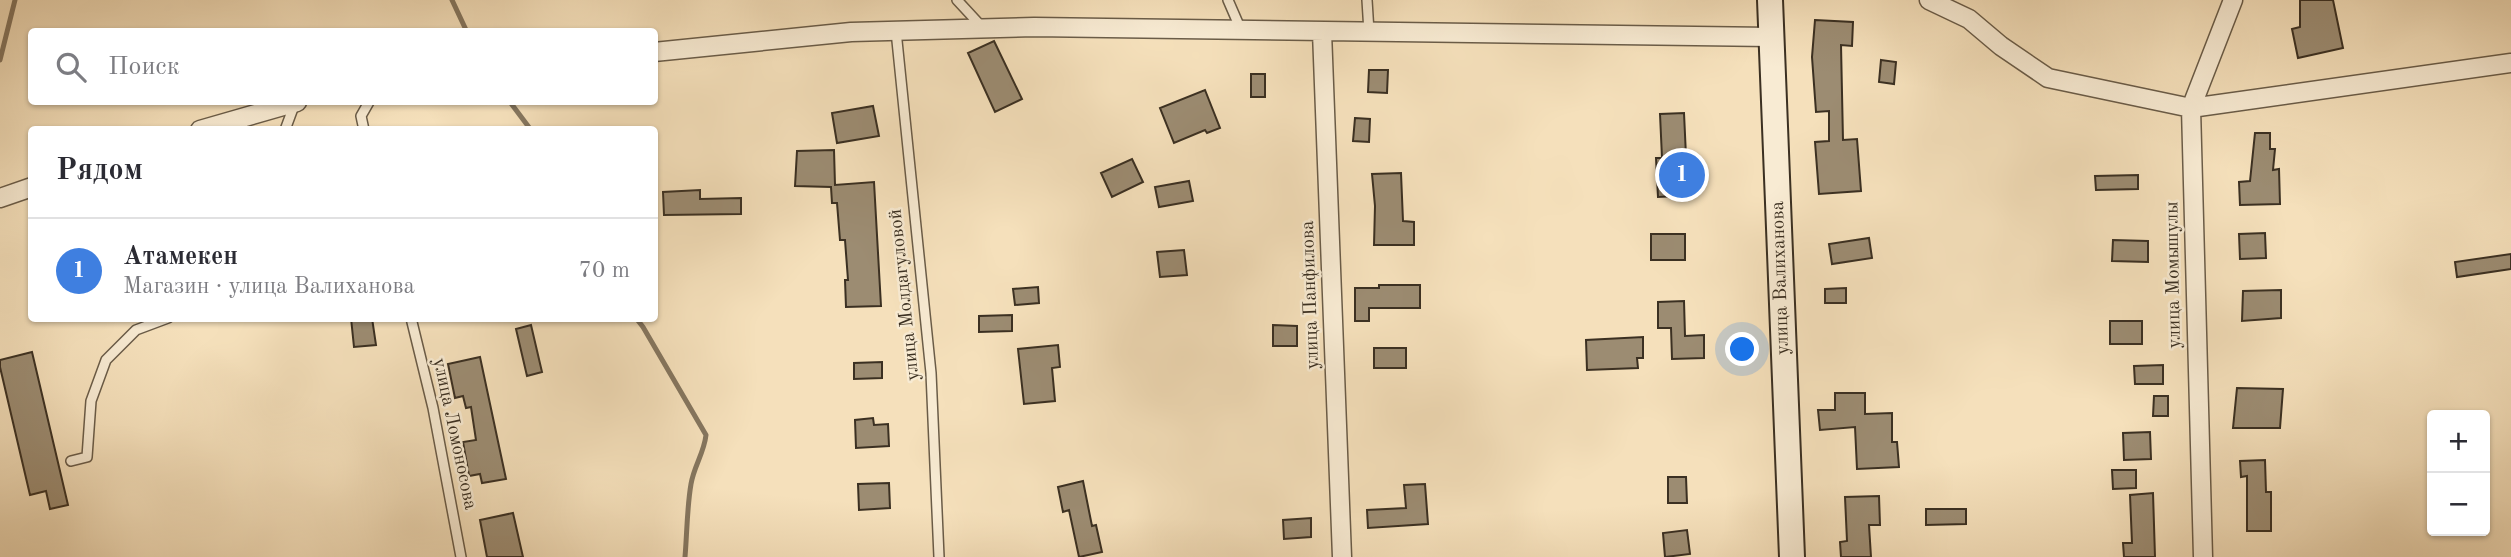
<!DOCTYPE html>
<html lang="ru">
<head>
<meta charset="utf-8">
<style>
	:root { --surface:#fff; --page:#f2f2f3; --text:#2b2b33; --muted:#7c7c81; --line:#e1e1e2; --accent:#db2777 }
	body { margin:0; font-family:"Old Standard TT",serif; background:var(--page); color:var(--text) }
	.controls { position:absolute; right:21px; bottom:21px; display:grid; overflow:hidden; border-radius:7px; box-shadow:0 2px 5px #0004 }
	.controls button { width:63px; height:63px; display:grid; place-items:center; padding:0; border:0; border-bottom:2px solid var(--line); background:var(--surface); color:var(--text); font:35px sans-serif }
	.you { position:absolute; left:1743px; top:350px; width:24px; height:24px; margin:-18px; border:5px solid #fff; border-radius:50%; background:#1a73e8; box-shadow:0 0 0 10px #1a73e833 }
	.badge { display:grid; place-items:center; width:46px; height:46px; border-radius:50%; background:var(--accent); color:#fff; font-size:23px; font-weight:700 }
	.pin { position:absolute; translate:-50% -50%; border:4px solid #fff; box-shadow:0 2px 7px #0006 }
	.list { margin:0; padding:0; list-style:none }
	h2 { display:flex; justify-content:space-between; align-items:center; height:91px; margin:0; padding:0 28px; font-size:30px }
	h2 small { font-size:23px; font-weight:400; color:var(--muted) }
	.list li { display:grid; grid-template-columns:46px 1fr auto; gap:21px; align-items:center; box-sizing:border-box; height:105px; padding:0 28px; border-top:2px solid var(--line) }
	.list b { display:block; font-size:26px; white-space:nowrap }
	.list p { margin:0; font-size:23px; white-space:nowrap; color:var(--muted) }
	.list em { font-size:23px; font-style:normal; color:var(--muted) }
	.icon { flex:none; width:38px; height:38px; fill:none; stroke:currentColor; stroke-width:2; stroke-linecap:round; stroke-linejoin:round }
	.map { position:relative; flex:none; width:2511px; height:557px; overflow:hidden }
	.search { position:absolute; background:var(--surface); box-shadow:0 2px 5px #0004; left:28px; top:28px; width:630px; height:77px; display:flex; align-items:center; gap:18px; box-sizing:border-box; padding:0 24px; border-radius:7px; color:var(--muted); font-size:26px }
	.panel { position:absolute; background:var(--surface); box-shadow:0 2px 5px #0004; left:28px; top:126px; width:630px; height:196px; border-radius:7px }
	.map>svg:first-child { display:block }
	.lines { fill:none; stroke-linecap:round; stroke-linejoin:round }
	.stream { stroke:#85765f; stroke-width:5 }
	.building { fill:#9c8c72; stroke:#3b3022; stroke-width:2 }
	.lane-casing { stroke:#6a5c48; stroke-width:12 }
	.street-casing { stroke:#6a5c48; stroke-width:21 }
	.secondary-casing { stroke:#3b3022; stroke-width:28 }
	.lane { stroke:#f8ebd3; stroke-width:9 }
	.street { stroke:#f8ebd3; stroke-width:18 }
	.secondary { stroke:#f8ebd3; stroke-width:24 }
	.labels { text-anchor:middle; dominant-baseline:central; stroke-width:5; stroke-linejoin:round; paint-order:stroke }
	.street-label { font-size:19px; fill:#3b3022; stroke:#f8ebd3 }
</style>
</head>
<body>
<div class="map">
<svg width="2511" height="557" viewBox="0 0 2511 557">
	<rect width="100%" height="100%" fill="#f5e0bb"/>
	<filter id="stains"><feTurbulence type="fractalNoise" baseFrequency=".00286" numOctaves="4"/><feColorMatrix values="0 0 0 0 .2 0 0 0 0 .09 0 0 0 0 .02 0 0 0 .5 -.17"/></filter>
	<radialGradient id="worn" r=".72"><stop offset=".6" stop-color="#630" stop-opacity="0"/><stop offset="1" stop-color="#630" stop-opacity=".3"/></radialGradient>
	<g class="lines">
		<!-- stream -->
		<path class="stream" d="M452 0 467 32
			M0 60 15 0
			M510 102 531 130
			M636 318 643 327 706 435C704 453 694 466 691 484 687 507 687 533 685 557"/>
	</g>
	<!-- building -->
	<path class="building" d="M2300 0H2333L2343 48 2298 58 2292 29 2300 27Z
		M1815 20 1853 22 1852 46 1841 45 1843 140 1857 139 1861 191 1819 194 1815 142 1829 141V111L1816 112 1812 57Z
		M994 41 1022 99 995 112 968 53Z
		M1881 60 1896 62 1894 84 1879 82Z
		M1369 70H1388L1387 93 1368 92Z
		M1251 74H1265V97H1251Z
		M1205 90 1220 128 1207 133 1205 130 1174 143 1160 108Z
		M873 106 879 136 837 143 832 113Z
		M1684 113 1686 156H1696L1698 195 1658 197 1656 158H1662L1660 114Z
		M1355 118 1370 119 1369 142 1353 141Z
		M2255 133H2270V149H2275L2273 170 2279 169 2280 204 2240 205 2239 182 2250 181Z
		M834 150 835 185 874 182 881 306 846 307 845 280H848L845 240H840L837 203H832L831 187 795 186 797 151Z
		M1132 159 1143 182 1112 197 1101 173Z
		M1401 173 1403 221 1414 222V245H1374L1375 206 1372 174Z
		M2138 175V189L2096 190 2095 176Z
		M1189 181 1193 201 1159 207 1155 187Z
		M700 190V199L741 198V214L664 215 663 192Z
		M2265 233 2266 258 2240 259 2239 234Z
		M1651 234H1685V260H1651Z
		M1869 238 1872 258 1832 264 1829 244Z
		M2113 240 2148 241V262L2112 261Z
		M1184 250 1187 275 1160 277 1157 252Z
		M2511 254V269L2457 277 2455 262Z
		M1379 285H1420V308H1369V321H1355V288H1379Z
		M1038 287 1039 303 1015 305 1013 289Z
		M1846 288V303H1825V289Z
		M2281 290V318L2242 321 2243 291Z
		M1684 301 1685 336 1704 335V358L1672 359 1671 328H1658V302Z
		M1012 315V331L979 332V316Z
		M351 318H372L376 345 354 347Z
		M2110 321H2142V344H2110Z
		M531 325 542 372 527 376 516 329Z
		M1273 325 1297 326V346H1273Z
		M1643 337V358H1637L1638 368 1587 370 1586 340Z
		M1058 345 1060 367 1052 368 1055 401 1024 404 1018 349Z
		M1374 348H1406V368H1374Z
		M32 352 68 505 50 509 46 491 30 495 0 367V360Z
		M480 357 506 479 482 483 480 474 469 476 463 442 476 440 471 407 466 408 463 396 455 398 448 364Z
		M882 362V378L854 379V363Z
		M2163 365V384H2135L2134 366Z
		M2237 388 2283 389 2280 428H2233Z
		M1835 393H1865V414L1892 413V442H1897L1899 467 1857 469 1855 427 1820 430 1818 410H1835Z
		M2154 396H2168V416H2153Z
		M873 418 874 425 888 424 889 446 856 448 855 420Z
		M2150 432 2151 459 2124 460 2123 433Z
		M2265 460 2266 492H2271V531H2247V476L2241 477 2240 461Z
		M2112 470H2136V488L2113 489Z
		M1668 477H1686L1687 503H1668Z
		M1083 481 1092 526 1096 525 1102 552 1079 557 1069 510 1063 512 1058 487Z
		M889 483 890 508 859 510 858 484Z
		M1425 484 1428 524 1368 528 1367 510 1406 508 1404 485Z
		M2153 493 2155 557H2124L2123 543H2132L2130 495Z
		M1879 496 1880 525H1869L1871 557H1841L1840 542 1847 541 1845 497Z
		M1926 509H1966V524L1926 525Z
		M513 513 523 557H487L480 520Z
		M1311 518V537L1284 539 1283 520Z
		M1687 530 1690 554 1665 557 1663 533Z"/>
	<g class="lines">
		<defs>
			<path id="lane" d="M957 0 982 27
				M1228 0 1241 30
				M1367 0 1369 32
				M896 31 931 373 939 557
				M285 130 295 103
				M364 130 361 116 369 102
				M411 318 433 408 461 557
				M71 461 87 457 91 401 106 360 136 330 168 318"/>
			<path id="street" d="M1929 0 1969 19 2001 46 2048 78 2191 108 2511 63
				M1322 32 1342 557
				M654 52 851 32 1034 27 1771 37
				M200 130 297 102
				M0 198 32 187
				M2203 557 2191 108 2233 0"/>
			<path id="secondary" d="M1770 0 1792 557"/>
		</defs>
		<!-- lane casing -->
		<use href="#lane" class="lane-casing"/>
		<!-- street casing -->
		<use href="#street" class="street-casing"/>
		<!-- secondary casing -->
		<use href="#secondary" class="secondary-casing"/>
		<!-- lane -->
		<use href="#lane" class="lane"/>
		<!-- street -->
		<use href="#street" class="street"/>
		<!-- secondary -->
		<use href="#secondary" class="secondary"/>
	</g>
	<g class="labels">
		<!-- street labels -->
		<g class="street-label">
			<text transform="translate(2174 275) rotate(-91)">улица Момышулы</text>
			<text transform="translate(1781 278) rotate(-92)">улица Валиханова</text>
			<text transform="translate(905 295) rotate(-96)">улица Молдагуловой</text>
			<text transform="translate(1311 295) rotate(-92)">улица Панфилова</text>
			<text transform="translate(454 434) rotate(78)">улица Ломоносова</text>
		</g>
	</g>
	<rect width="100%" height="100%" filter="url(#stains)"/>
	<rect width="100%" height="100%" fill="url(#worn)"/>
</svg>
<div class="controls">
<button>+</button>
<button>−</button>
</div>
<div class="you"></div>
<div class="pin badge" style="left:1682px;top:175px;background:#3f7fe0">1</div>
<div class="search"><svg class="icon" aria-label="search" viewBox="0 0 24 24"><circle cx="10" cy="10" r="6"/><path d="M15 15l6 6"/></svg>Поиск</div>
<section class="panel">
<h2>Рядом<small></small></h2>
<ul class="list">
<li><span class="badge" style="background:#3f7fe0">1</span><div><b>Атамекен</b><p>Магазин · улица Валиханова</p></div><em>70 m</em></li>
</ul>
</section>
</div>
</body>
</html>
